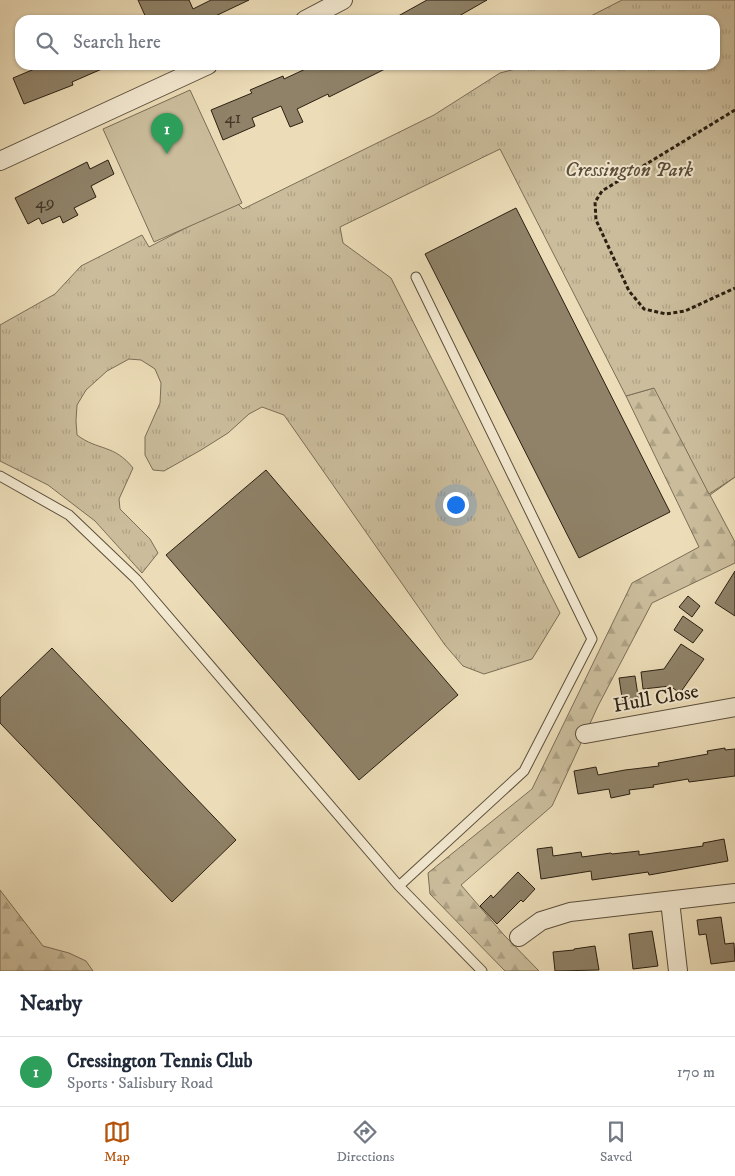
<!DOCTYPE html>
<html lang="en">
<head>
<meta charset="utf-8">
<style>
	:root { --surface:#fff; --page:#f6f6f7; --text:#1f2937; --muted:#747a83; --line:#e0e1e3; --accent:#b45309 }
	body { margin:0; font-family:"IM FELL DW Pica",serif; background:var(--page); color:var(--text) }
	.you { position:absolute; left:455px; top:504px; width:18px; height:18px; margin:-12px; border:4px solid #fff; border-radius:50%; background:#1a73e8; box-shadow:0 0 0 8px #1a73e833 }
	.badge { display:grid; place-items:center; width:32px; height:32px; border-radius:50%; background:var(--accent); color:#fff; font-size:16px; font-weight:700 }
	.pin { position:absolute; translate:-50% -41px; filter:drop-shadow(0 1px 2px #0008) }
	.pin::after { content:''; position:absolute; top:26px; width:18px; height:15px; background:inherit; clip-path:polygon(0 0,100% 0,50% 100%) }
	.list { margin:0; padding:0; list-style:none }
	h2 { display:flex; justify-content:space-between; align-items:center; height:65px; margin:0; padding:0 20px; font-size:21px }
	h2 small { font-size:16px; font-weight:400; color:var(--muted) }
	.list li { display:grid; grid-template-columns:32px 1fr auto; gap:15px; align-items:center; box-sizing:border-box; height:70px; padding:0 20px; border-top:1px solid var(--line) }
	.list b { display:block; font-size:19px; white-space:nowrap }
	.list p { margin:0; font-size:16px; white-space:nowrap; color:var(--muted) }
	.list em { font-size:16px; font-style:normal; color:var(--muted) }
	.icon { flex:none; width:28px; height:28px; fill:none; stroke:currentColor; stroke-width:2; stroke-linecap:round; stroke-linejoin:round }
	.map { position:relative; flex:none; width:735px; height:971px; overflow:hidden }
	.search { position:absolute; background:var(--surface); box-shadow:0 1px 4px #0004; left:15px; right:15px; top:15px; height:55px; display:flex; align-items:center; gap:12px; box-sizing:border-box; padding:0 18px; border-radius:15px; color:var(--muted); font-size:19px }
	.sheet { height:135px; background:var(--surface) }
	nav { display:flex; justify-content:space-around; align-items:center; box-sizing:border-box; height:70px; border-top:1px solid var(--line); background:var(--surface); font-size:14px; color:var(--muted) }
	nav a { display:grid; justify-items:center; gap:2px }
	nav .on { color:var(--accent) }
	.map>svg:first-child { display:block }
	.forest { fill:url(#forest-firs); stroke:#7b6e57 }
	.park { fill:url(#park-tufts); stroke:#7b6e57 }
	.garden { fill:#cbbd9c; stroke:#7b6e57 }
	.building { fill:#8f8268; stroke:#2b2012 }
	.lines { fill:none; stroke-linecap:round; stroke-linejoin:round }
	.lane-casing { stroke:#5b4f3c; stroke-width:11 }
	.street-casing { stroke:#5b4f3c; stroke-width:20 }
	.path { stroke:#2b2012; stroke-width:3; stroke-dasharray:4 2.5; stroke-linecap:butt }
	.lane { stroke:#f3e9d1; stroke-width:9 }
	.street { stroke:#f3e9d1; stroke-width:18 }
	.labels { text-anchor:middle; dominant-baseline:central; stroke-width:4; stroke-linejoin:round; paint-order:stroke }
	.number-label { font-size:18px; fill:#443828 }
	.park-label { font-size:20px; font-style:italic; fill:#5b4f3b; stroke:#f3e9d1 }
	.street-label { font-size:20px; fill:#2b2012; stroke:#f3e9d1 }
</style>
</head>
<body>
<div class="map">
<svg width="735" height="971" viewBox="0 0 735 971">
	<defs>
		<pattern id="forest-firs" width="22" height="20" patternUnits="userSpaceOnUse" patternTransform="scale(1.25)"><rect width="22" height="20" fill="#cbbd9c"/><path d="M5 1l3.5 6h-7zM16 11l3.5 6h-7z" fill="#aea285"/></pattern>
		<pattern id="park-tufts" width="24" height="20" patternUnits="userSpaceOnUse" patternTransform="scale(1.25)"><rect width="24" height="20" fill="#cbbd9c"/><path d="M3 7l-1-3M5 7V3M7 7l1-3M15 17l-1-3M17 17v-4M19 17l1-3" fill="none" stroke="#aea285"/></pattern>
	</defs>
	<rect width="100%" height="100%" fill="#ecddb8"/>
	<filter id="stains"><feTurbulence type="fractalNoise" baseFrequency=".004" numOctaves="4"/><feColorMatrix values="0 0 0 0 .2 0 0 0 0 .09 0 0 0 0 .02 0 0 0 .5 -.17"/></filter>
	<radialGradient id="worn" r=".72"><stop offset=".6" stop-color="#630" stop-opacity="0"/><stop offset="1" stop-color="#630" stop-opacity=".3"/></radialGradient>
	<!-- forest -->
	<path class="forest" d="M654 388 735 477 710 495 735 542V563L652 603 598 706 552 806 461 885 504 935 539 971H505L430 894 428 873 532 789 632 583 699 547 626 396Z
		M0 890 43 946 69 953 86 961 93 971H0Z"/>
	<!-- park -->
	<path class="park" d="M622 0H735V477L709 494 654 388 626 396 500 149 340 227 343 243 391 278 560 613 532 659 484 674 463 666 445 645 284 415 262 407 249 414 228 433 201 450 164 471 153 470 145 455V437L160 403 161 383 155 369 141 360 129 359 107 371 86 390 77 405 76 421 77 435C98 451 114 444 133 468L119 499 120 509 150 539 158 553 142 573 95 521 48 485 0 461V325L55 294 81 266 142 235 149 247 236 202 243 209 434 115 500 73 531 65H715V20H583Z"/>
	<!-- garden -->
	<path class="garden" d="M190 90 242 203 154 242 103 129Z"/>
	<!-- building -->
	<path class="building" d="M138 0H189L193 9 211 0H249L207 20H147Z
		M427 0H487L452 20H391Z
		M44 65H111L72 82 73 85 24 104 13 78Z
		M314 65H393L329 97 328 94 297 109 303 122 290 127 281 106 252 118 255 126 223 140 211 110 252 93 250 90 283 76 284 79Z
		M108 160 114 174 91 186 96 197 74 208 78 215 63 223 60 216 42 224 39 218 28 224 15 198 87 162 90 169Z
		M516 208 670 512 579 558 425 254Z
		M266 470 458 695 359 780 166 555Z
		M735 571V616L715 603Z
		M688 596 700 606 692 617 679 607Z
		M683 616 703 630 693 643 674 630Z
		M681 644 704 659 680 693 670 686 643 689 641 672 664 669Z
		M52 648 236 840 172 902 0 723V698Z
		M635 676 639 702 623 704 619 678Z
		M725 748V750L735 749V776L689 782 688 779 653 785 654 787 629 790 630 794 611 798 609 789 578 794 574 771 596 767 598 775 625 770 659 766 658 763 708 754 707 751Z
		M724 839 728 861 649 875 648 872 592 880 591 871 541 879 537 849 552 847 553 856 581 852 582 857 611 853 612 854 639 851V855L703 846V843Z
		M518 872 535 889 523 902 521 900 497 924 480 906 491 895 493 898Z
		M721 917 725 944 734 943 735 961 711 964 706 934 699 935 697 920Z
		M652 931 658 966 633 969 629 934Z
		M595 946 599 970 555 971 553 952 574 950V949Z"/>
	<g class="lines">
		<defs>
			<path id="lane" d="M0 476 69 515 136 579 399 886 482 971
				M399 886 524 771 592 639 416 277"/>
			<path id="street" d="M305 20 343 0
				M0 161 208 65
				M585 734 735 707
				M670 901 678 971
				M519 937 541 921 570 912 735 893"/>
		</defs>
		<!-- lane casing -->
		<use href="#lane" class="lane-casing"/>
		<!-- street casing -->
		<use href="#street" class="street-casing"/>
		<!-- path -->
		<path class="path" d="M735 110 602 191 595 202 596 220 629 291 644 309 666 314 685 311 735 288"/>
		<!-- lane -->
		<use href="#lane" class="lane"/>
		<!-- street -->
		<use href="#street" class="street"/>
	</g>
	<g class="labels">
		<!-- number labels -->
		<g class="number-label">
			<text x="233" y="118">41</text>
			<text x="45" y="203">49</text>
		</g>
		<!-- park labels -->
		<g class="park-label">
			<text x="629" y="170">Cressington Park</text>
		</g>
		<!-- street labels -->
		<g class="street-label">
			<text transform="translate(656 699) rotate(-10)">Hull Close</text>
		</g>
	</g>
	<rect width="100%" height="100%" filter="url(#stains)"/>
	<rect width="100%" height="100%" fill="url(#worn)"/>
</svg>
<div class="you"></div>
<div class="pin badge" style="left:167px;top:154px;background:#2e9e5b">1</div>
<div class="search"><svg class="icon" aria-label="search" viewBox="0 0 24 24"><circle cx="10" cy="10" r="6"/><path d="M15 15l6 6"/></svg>Search here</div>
</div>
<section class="sheet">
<h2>Nearby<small></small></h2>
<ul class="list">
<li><span class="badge" style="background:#2e9e5b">1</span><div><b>Cressington Tennis Club</b><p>Sports · Salisbury Road</p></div><em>170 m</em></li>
</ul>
</section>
<nav>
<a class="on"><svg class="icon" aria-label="map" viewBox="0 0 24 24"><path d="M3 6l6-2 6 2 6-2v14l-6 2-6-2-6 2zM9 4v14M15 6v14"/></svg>Map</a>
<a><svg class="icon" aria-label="directions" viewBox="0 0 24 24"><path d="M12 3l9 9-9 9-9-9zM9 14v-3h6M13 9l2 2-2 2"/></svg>Directions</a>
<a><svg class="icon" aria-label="saved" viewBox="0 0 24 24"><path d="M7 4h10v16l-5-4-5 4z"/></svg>Saved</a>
</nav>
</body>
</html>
